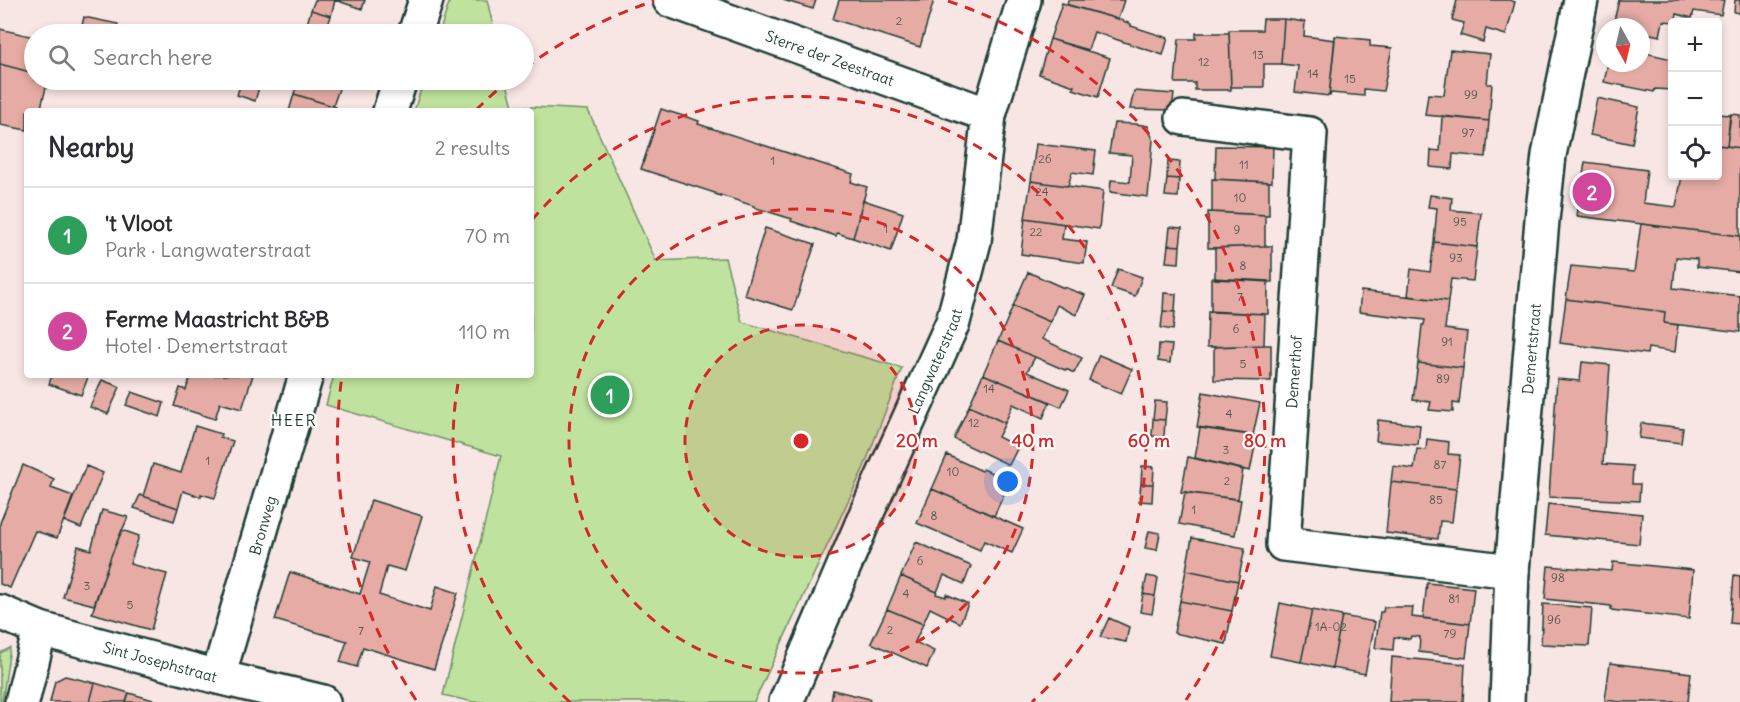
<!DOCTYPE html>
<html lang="en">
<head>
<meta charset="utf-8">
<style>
	:root { --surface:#fff; --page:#f7f7f7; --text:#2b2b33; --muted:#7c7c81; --line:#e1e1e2; --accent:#c8321e }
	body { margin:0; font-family:Delius,sans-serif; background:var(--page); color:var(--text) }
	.controls { position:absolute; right:18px; top:18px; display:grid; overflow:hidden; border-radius:6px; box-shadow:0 3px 9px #0003 }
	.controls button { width:54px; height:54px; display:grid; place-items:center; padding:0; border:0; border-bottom:2px solid var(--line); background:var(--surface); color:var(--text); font:30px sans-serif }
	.compass { position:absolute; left:1596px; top:18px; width:54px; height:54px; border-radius:50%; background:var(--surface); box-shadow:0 3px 9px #0003; rotate:172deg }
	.you { position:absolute; left:1008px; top:482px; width:21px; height:21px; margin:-15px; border:4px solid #fff; border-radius:50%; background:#1a73e8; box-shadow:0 0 0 9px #1a73e833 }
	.badge { display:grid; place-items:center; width:39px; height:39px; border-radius:50%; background:var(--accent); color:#fff; font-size:20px; font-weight:700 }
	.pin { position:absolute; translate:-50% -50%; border:3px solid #fff; box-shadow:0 2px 6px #0006 }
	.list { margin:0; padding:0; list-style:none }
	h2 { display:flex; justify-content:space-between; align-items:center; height:78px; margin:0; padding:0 24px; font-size:26px }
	h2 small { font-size:20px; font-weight:400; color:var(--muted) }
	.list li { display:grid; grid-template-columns:39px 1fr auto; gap:18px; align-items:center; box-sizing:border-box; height:96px; padding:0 24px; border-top:2px solid var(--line) }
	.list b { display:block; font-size:22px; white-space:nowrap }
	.list p { margin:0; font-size:20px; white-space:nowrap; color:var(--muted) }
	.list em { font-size:20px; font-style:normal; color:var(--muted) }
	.icon { flex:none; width:33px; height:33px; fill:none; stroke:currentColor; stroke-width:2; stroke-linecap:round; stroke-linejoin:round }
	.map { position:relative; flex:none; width:1740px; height:702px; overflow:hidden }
	.search { position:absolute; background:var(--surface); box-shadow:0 3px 9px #0003; left:24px; top:24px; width:510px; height:66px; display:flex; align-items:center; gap:15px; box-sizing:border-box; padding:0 21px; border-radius:33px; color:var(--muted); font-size:22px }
	.panel { position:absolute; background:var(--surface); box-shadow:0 3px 9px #0003; left:24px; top:108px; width:510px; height:270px; border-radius:6px }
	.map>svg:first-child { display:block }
	.green { fill:#bfe39e; stroke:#6f9069; stroke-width:1.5 }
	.building { fill:#e6aba5; stroke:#1f3d34; stroke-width:1.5 }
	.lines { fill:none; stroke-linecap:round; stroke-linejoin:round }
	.street-casing { stroke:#1f3d34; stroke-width:38 }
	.street { stroke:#fff; stroke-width:33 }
	.ring { fill:none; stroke:#d62828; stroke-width:3; stroke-dasharray:10 8 }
	.labels { text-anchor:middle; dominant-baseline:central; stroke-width:4.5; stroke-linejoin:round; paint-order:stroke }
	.number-label { font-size:12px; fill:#515850 }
	.street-label { font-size:15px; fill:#1f3d34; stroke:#fff }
	.neighbourhood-label { font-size:16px; letter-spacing:1.5px; fill:#1f3d34; stroke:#fff }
	.centre { fill:#d62828; stroke:#fff; stroke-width:3 }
	.ring-label { font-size:18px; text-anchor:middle; font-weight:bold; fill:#d62828; stroke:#fff; stroke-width:4.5; stroke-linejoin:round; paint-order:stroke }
</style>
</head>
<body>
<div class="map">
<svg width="1740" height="702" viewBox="0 0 1740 702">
	<rect width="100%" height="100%" fill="#f8e6e4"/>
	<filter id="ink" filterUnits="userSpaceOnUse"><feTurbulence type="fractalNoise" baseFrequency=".0167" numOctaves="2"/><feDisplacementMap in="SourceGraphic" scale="12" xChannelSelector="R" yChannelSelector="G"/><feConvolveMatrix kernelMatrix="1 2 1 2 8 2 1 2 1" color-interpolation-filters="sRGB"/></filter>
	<g filter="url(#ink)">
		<!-- green -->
		<path class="green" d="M450 0H487L495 34H439Z
			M424 80H506L513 106 588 110 656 261 725 258 742 322 902 368 864 467 754 702H473L443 695 501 456 326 405 334 375H531V111H414Z
			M10 648 2 702H0V653Z"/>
		<!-- building -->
		<path class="building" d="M315 0H365L362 9 335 0 331 16 311 10Z
			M783 0H816L813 9Z
			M839 0H934L920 47 833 19Z
			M1068 0H1124L1118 19 1067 5Z
			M1457 0H1509L1515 2 1506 35 1486 29 1483 42 1460 35 1464 23 1452 20Z
			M1619 0H1724L1721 15 1694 11 1692 18 1677 14 1675 22 1663 21 1660 36 1641 32V27H1621L1613 25Z
			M1735 0H1740V13L1734 12Z
			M1062 3 1118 19 1131 24V26L1168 38 1163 55 1094 32 1088 50 1050 39Z
			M311 10 331 16 326 31 338 34H312L305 31Z
			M84 17 118 24 116 34H80Z
			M1263 19H1284L1281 64H1264V87H1231L1229 30H1262Z
			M1284 19 1305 22 1304 36 1335 40 1329 96 1295 92 1298 66 1281 64Z
			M0 29 34 37V73L0 64Z
			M1196 33H1229L1231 90H1195V83H1175L1179 39H1196Z
			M1335 36 1370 40V46L1392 48 1383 91 1364 89V96L1331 93 1330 96H1329Z
			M1050 39 1110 58 1098 97 1073 89 1074 86 1039 74Z
			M1450 50 1490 54 1487 84H1492L1489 121 1425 115 1428 94 1444 95Z
			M1641 52 1672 59V90L1655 89 1654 92 1604 82 1608 63H1641Z
			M0 64 34 73V80H48L40 111H27V130L0 125Z
			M242 80H247L260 84 255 101 237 95Z
			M298 80H342L333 106 294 94Z
			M1134 91 1174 94 1172 110 1130 109Z
			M294 94 336 107 335 111H289Z
			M1597 98 1639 107 1632 144 1590 135Z
			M661 109 699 121 698 124 853 174 851 182 867 187 853 238 837 233 836 236 791 221 792 219 753 207 754 206 720 195V196L715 194V193L641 169Z
			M1718 114 1730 115 1727 146 1718 145Z
			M1731 114 1740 115V148L1727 146Z
			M1442 116 1489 121 1486 157 1453 154 1452 169 1430 167 1431 150 1440 151Z
			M1114 123 1136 124 1148 126 1153 140 1148 197 1110 192 1111 180 1130 182 1132 155 1109 153Z
			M1036 144 1096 151 1093 175 1072 172 1068 186 1031 181Z
			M1718 145 1740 148V236L1577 216 1585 162 1647 170 1643 203 1676 207 1682 176H1718Z
			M1216 146 1273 147 1272 182 1215 179Z
			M1168 161 1180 162 1179 179 1167 178Z
			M1167 178 1179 179 1178 197 1165 196Z
			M1212 179 1269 182V215L1212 212Z
			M1031 181 1103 191 1099 229 1025 218Z
			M1430 195 1452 198 1451 210 1481 213 1477 247 1434 242 1437 208 1428 207Z
			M863 200 903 213 891 251 853 238Z
			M1208 212 1265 215V246L1208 248Z
			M1025 218 1064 224 1062 239 1087 242 1084 263 1021 254Z
			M1641 224 1740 236V272L1697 267V259L1676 257 1673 288 1740 296V332L1664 323 1665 312 1566 299 1571 266 1634 272Z
			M1170 227 1182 228 1180 246 1168 245Z
			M765 228 815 244 793 310 744 295Z
			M1434 242 1477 247 1473 281 1451 279 1448 301 1408 296 1411 269 1430 272Z
			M1168 245 1180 246 1179 263 1166 262Z
			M1265 246H1272V282L1215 279V248Z
			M1118 269 1142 277 1135 296 1111 288Z
			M1028 272 1064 288V287L1085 295 1076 315 1057 305 1050 322 1013 306Z
			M1211 278 1268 281V314L1211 312Z
			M1361 291 1448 301 1445 329 1467 332 1463 368 1418 363 1422 325H1424L1425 320 1359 312Z
			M1164 293 1176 294 1175 312 1163 311Z
			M1566 299 1665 312 1664 323 1678 325 1675 352 1648 348 1647 354 1560 343Z
			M1013 306 1050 322 1042 339 1082 358 1074 373 1066 369 1065 370 998 341Z
			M1163 311 1175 312 1173 330 1161 328Z
			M1208 311 1265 314 1264 345 1207 347Z
			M998 341 1035 357 1027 372 1069 390 1061 407 983 374Z
			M1159 344 1172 345 1170 363 1158 361Z
			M1264 345H1271V381L1214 380V347Z
			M1099 355 1132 369 1121 394 1089 380Z
			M1582 362 1610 365 1603 464 1633 466 1632 484H1640L1639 501 1549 497 1557 379 1580 381Z
			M1418 363 1463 368 1459 404 1453 403V412L1429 410 1431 402 1413 400Z
			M983 374 1050 402 1043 418 1013 404 1005 423 969 406Z
			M52 375H89L81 395 49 384Z
			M191 375H253L242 409 220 403 215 419 174 406 180 388 186 390Z
			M102 380 120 387 108 414 90 407Z
			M132 392 164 403 160 417 126 405Z
			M1203 392 1260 403 1253 435 1197 427Z
			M1155 401 1167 402 1165 420 1153 419Z
			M969 406 1005 423 998 437 1018 447 1009 465 954 439Z
			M1153 419 1165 420 1164 437 1152 436Z
			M1378 420 1420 425 1418 445 1376 441Z
			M1641 423 1683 428 1681 443 1639 438Z
			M195 426 221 434 220 437 233 441 215 498 201 494V497L183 491 178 508 143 496 153 464 181 473Z
			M1200 428 1257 436 1250 471 1195 458Z
			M1427 439 1449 442 1448 454 1460 455 1456 489 1391 482 1393 466 1414 469 1417 449 1426 450Z
			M947 455 982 471 983 469 1010 481 994 516 932 489Z
			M1188 457 1243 470 1238 499 1181 492Z
			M23 465 54 479 51 488 73 496 57 538 35 531 10 588 0 584V523Z
			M86 466 103 473 81 528 64 521Z
			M1142 466 1154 467 1153 484H1141Z
			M1391 482 1456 489 1452 522 1440 521 1438 539 1386 533Z
			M1141 484H1153L1152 502 1139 501Z
			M932 489 1023 529 1012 553 984 541 980 550 917 523Z
			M1185 492 1241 500 1235 535 1179 524Z
			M140 495 178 508 174 521 134 508Z
			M371 500 422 516 405 571 387 566 379 595 430 611 437 586 458 593 434 669 363 647 357 667 340 662 347 641 275 620 290 572 360 594 370 562 353 557Z
			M1548 504 1642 514 1639 544 1545 535Z
			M102 510 128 517 111 556 94 605 63 597 78 546 91 550Z
			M122 530 139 536 130 564 167 574 151 630 92 613 111 556Z
			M1149 531 1160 533 1157 550 1145 548Z
			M1192 538 1245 548 1238 581 1186 570Z
			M916 542 971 566 964 584 944 575 937 592 901 576Z
			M1613 562 1693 570 1689 619 1611 610V606L1545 599 1548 566 1612 571Z
			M1186 570 1238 581 1232 611 1180 601Z
			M1734 575 1740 576V624L1730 623Z
			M901 576 937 592 936 594 946 597V594L968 604 960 623 930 608 923 624 887 609Z
			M1147 576 1158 578 1155 596 1143 594Z
			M1427 583 1474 588 1470 624 1423 618Z
			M1143 594 1155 596 1152 614 1140 612Z
			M1180 601 1232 611 1226 644 1174 633Z
			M1280 603 1312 610 1301 662 1270 656Z
			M1543 604 1592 608 1589 646 1541 644Z
			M1384 607H1413L1412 617 1470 624 1466 658 1419 652 1420 637 1411 636 1410 639 1394 637 1393 650 1375 648 1380 612H1383Z
			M887 609 923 624 915 642 934 651 927 668 871 643Z
			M1312 610 1342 616 1332 668 1301 662Z
			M1342 616 1375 622 1365 674 1332 668Z
			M1109 618 1129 627 1126 642 1100 637Z
			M1392 657 1465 664 1463 702H1389Z
			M1610 663 1691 673 1688 702H1621L1605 700Z
			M65 676 95 683 90 702H50L55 681Z
			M95 683 129 693 126 702H90Z
			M833 690 870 699 869 702H831Z
			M129 693 160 702H126Z"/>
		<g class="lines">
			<defs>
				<g id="street">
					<path id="s1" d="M670 0 989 115"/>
					<path d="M415 34 426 0"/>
					<path d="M390 111 400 80"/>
					<path d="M1183 118 1310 134 1283 544 1512 571"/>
					<path id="s2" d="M0 612 40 629 218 677 323 702"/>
					<path id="s3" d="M218 677 306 375"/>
					<path d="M22 702 40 629"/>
					<path id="s4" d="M786 702 868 510 953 322 974 241 989 115 1024 0"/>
					<path id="s5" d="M1507 702 1512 571 1542 220 1549 155 1581 0"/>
				</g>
			</defs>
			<!-- street casing -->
			<use href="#street" class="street-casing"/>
			<!-- street -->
			<use href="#street" class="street"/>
		</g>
	</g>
	<!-- distance rings -->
	<circle cx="801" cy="441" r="116" fill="#d62828" fill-opacity=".12"/>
	<g class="ring">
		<circle cx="801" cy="441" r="116"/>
		<circle cx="801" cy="441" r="232"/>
		<path d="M570 702A348 348 0 0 1 459 378M532 220A348 348 0 1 1 1032 702"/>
		<path d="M416 700A464 464 0 0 1 342 376M476 110A464 464 0 0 1 509 80M525 68A464 464 0 0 1 654 1M948 1A464 464 0 0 1 1186 700"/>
	</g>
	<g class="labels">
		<!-- number labels -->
		<g class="number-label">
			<text x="899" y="20">2</text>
			<text x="1258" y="54">13</text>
			<text x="1204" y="61">12</text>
			<text x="1313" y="73">14</text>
			<text x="1350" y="78">15</text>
			<text x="1471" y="94">99</text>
			<text x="1468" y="132">97</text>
			<text x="1045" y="158">26</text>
			<text x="773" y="160">1</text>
			<text x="1244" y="164">11</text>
			<text x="1042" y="191">24</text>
			<text x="1240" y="197">10</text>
			<text x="1460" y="221">95</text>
			<text x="886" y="228">1</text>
			<text x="1237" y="229">9</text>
			<text x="1036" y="231">22</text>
			<text x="1456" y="257">93</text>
			<text x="1243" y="265">8</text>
			<text x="1240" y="296">7</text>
			<text x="1236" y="328">6</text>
			<text x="1447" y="341">91</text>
			<text x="1243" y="363">5</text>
			<text x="1443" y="378">89</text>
			<text x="989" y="388">14</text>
			<text x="1229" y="413">4</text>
			<text x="974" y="422">12</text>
			<text x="1226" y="449">3</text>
			<text x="208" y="460">1</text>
			<text x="1440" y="464">87</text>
			<text x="953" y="471">10</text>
			<text x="1227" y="480">2</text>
			<text x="1436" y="499">85</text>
			<text x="1194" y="509">1</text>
			<text x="934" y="515">8</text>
			<text x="920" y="560">6</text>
			<text x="1558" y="577">98</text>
			<text x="87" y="585">3</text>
			<text x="906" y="593">4</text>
			<text x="1454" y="598">81</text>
			<text x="130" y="604">5</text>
			<text x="1554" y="619">96</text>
			<text x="1331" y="626">1A-02</text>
			<text x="890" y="629">2</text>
			<text x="361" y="630">7</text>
			<text x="1450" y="633">79</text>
		</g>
		<!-- street labels -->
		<g class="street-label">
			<text stroke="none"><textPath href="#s1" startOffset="170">Sterre der Zeestraat</textPath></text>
			<text stroke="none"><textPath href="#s5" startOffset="354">Demertstraat</textPath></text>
			<text stroke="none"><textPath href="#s4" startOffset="372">Langwaterstraat</textPath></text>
			<text transform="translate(1294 372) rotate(-86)">Demerthof</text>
			<text stroke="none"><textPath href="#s3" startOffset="158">Bronweg</textPath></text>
			<text stroke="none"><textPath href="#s2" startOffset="168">Sint Josephstraat</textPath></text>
		</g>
		<!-- neighbourhood labels -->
		<g class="neighbourhood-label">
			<text x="294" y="420">HEER</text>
		</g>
	</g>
	<circle cx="801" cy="441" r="9" class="centre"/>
	<g class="ring-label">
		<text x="917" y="447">20 m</text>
		<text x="1033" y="447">40 m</text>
		<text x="1149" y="447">60 m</text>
		<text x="1265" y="447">80 m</text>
	</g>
</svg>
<div class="controls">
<button>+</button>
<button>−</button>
<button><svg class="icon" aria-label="locate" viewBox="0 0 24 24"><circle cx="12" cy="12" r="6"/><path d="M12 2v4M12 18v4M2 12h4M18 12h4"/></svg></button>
</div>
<svg class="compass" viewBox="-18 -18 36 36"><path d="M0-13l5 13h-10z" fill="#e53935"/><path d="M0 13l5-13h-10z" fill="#7c7c81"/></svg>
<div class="you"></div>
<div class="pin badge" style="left:610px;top:395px;background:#2e9e5b">1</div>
<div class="pin badge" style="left:1592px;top:192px;background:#d1479c">2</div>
<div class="search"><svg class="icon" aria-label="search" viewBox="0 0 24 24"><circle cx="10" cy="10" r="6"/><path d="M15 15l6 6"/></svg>Search here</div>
<section class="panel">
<h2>Nearby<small>2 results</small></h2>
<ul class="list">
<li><span class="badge" style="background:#2e9e5b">1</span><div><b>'t Vloot</b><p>Park · Langwaterstraat</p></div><em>70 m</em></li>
<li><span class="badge" style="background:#d1479c">2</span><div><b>Ferme Maastricht B&amp;B</b><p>Hotel · Demertstraat</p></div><em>110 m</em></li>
</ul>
</section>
</div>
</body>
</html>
